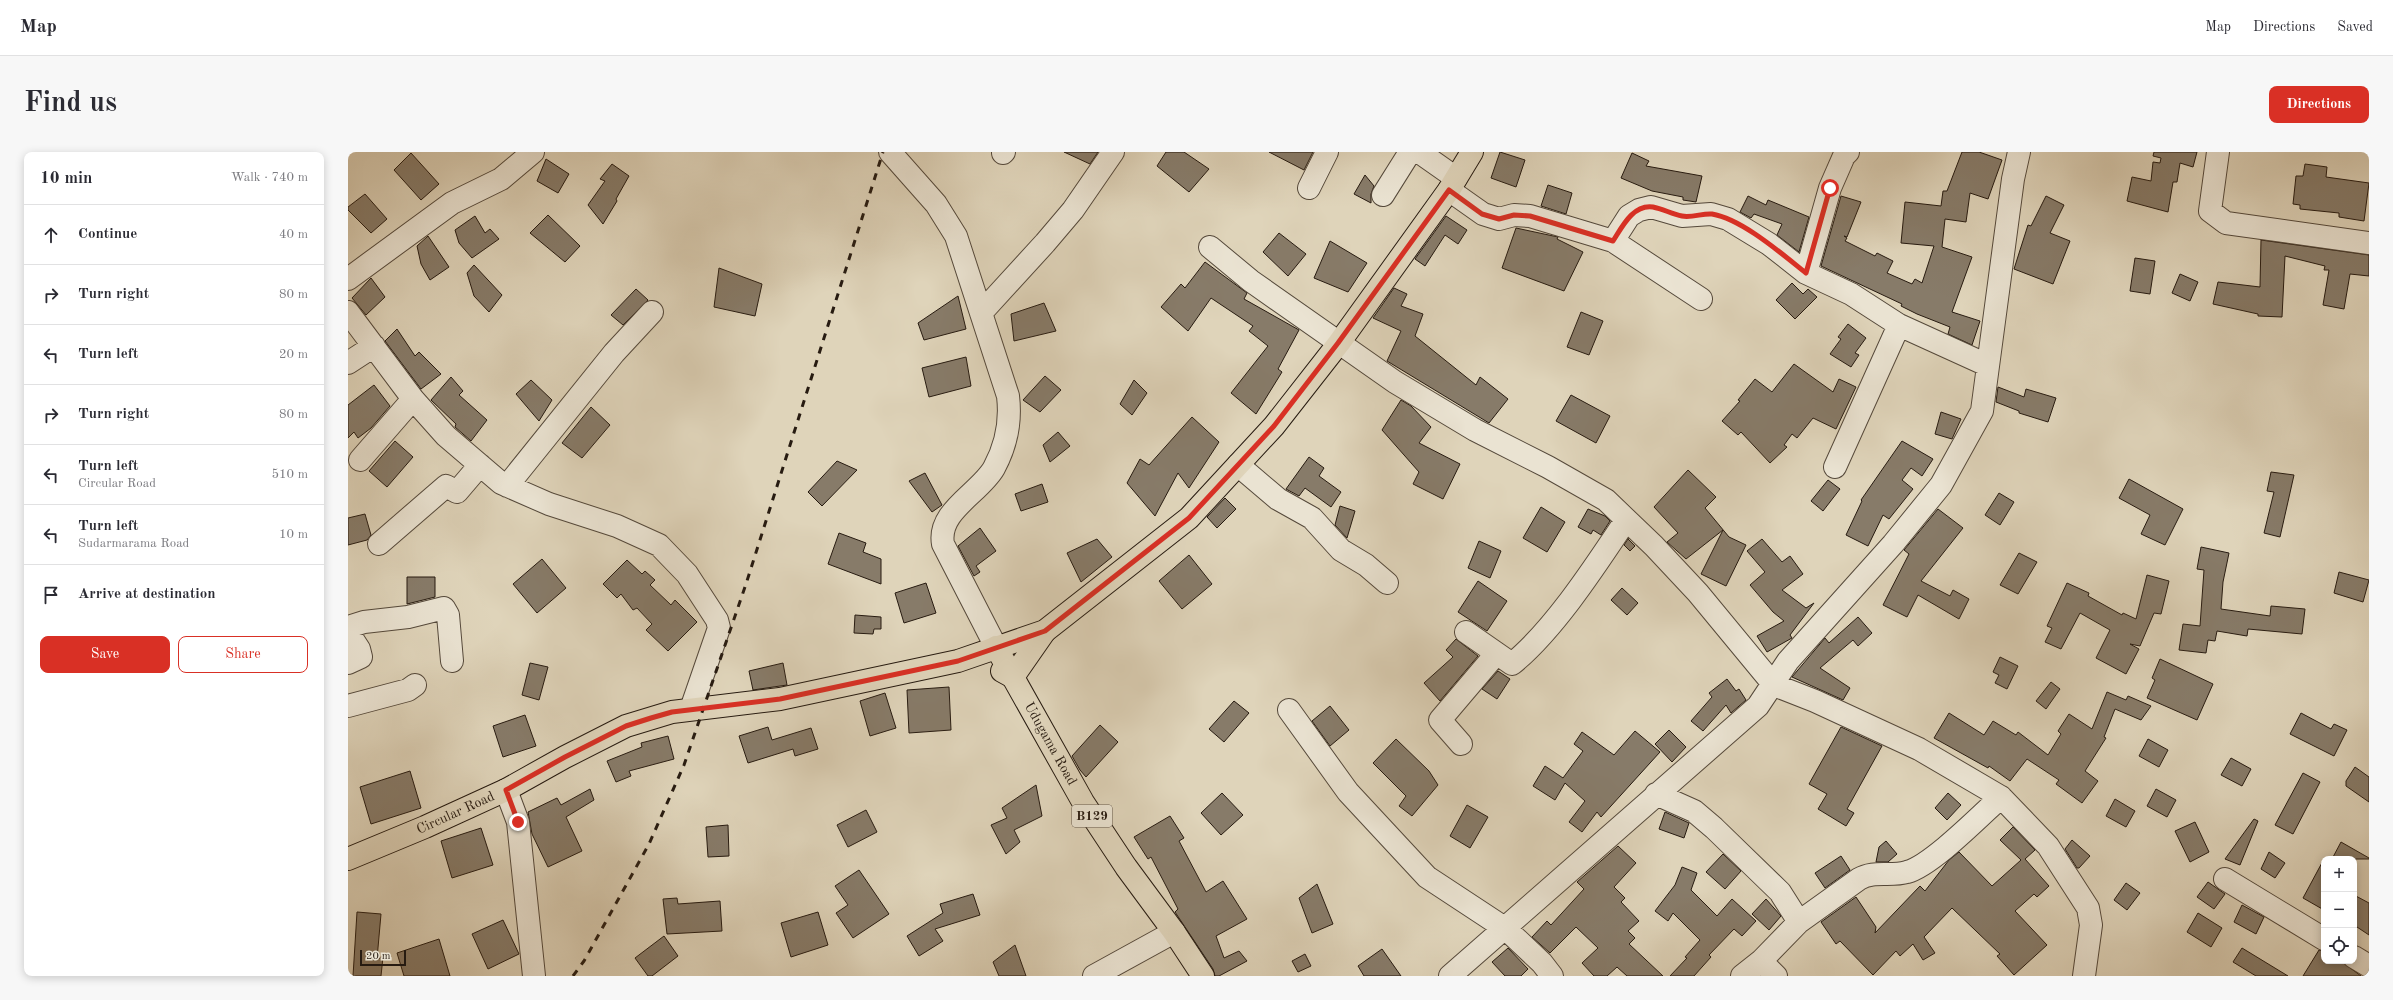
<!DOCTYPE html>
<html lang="en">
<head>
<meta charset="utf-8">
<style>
	:root { --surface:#fff; --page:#f7f7f7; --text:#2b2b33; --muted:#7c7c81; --line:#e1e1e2; --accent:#d93025 }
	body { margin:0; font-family:"Old Standard TT",serif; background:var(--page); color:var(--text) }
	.controls { position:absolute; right:12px; bottom:12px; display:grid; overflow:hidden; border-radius:8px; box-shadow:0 2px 10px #0003 }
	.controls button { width:36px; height:36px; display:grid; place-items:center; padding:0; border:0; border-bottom:1px solid var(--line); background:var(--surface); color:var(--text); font:20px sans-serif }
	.scale { position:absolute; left:12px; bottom:10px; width:46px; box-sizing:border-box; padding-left:4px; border:2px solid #271b11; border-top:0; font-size:11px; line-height:14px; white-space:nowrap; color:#271b11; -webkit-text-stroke:3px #eae3d2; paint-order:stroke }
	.stop { position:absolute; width:12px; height:12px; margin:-9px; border:3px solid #d93025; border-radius:50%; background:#fff }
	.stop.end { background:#d93025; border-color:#fff; box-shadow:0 1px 4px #0008 }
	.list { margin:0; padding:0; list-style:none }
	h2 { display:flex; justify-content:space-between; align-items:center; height:52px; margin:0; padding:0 16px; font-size:17px }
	h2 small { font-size:13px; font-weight:400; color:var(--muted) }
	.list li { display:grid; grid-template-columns:26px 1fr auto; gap:12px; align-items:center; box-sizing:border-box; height:60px; padding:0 16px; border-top:1px solid var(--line) }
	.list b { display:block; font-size:15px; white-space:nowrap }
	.list p { margin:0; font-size:13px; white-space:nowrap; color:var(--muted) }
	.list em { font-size:13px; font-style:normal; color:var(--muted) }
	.actions { display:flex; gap:8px; padding:12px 16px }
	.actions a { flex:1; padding:9px 0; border:1px solid var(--accent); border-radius:8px; text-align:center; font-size:14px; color:var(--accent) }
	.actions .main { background:var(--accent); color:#fff }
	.icon { flex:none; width:22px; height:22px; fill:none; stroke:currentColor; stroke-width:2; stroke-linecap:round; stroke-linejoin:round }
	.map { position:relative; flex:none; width:2021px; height:824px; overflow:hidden; border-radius:8px }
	header { display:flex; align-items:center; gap:24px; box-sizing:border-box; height:56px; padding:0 20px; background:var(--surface); border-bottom:1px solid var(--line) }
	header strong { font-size:19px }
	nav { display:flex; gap:22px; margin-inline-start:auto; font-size:14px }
	.intro { display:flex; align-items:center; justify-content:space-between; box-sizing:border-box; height:96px; padding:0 24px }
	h1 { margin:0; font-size:28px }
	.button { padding:10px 18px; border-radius:8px; background:var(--accent); color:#fff; font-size:14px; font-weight:700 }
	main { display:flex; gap:24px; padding:0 24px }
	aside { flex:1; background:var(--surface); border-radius:8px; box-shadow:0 2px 10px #0003 }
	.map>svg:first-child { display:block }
	.building { fill:#877b69; stroke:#271b11 }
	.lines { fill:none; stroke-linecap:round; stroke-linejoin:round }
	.minor-casing { stroke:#55493b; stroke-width:24 }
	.major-casing { stroke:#271b11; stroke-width:24 }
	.minor { stroke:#eae3d2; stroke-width:22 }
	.major { stroke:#dfd4ba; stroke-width:22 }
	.rail { stroke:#271b11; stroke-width:3; stroke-dasharray:7 7; stroke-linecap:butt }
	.route { stroke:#d93025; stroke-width:5 }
	.labels { text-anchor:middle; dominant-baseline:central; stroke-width:4; stroke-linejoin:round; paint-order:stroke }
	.shield { fill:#eae3d2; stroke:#62574b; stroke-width:1 }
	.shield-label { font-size:13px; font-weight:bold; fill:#271b11 }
	.street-label { font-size:14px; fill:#271b11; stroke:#eae3d2 }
</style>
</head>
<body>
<header>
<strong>Map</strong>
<nav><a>Map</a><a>Directions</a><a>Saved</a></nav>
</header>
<div class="intro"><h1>Find us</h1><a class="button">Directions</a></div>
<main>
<aside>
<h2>10 min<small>Walk · 740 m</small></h2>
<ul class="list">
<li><svg class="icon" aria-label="ahead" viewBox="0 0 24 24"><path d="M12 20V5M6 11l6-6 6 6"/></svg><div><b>Continue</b></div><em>40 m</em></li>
<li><svg class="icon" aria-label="right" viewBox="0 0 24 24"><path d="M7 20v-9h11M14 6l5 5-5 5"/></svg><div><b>Turn right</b></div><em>80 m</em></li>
<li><svg class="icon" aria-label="left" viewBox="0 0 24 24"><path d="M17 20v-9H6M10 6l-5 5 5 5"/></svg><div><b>Turn left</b></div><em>20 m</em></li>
<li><svg class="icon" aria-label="right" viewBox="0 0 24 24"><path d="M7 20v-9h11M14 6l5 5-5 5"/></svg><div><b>Turn right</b></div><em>80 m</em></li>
<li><svg class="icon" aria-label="left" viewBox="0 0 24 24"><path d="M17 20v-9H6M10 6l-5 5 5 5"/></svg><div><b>Turn left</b><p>Circular Road</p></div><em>510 m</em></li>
<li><svg class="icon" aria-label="left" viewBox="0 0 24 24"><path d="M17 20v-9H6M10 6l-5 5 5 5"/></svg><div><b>Turn left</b><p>Sudarmarama Road</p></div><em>10 m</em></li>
<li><svg class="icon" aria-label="arrive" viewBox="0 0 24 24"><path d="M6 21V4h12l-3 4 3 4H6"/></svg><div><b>Arrive at destination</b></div></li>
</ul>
<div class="actions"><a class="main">Save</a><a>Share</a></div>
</aside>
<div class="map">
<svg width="2021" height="824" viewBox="0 0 2021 824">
	<rect width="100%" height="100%" fill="#dfd4ba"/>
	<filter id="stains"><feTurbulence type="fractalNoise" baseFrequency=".005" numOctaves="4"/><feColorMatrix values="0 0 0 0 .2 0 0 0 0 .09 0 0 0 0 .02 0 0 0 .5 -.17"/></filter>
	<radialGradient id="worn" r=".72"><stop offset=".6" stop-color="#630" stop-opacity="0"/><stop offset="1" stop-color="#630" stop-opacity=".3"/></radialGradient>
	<!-- building -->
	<path class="building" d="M716 0H750L742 12Z
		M818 0H836L861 17 841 40 809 14Z
		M921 0H965L956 18Z
		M1152 0 1177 8 1168 35 1143 26Z
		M1614 0H1631L1654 8 1640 47 1622 41 1618 70 1597 67 1594 95 1624 105 1604 160 1632 169 1624 193 1600 182 1602 175 1569 162 1553 154 1554 152 1473 114 1493 44 1513 50 1499 85 1496 84 1499 86 1497 89 1527 104 1529 101 1545 109 1539 121 1564 132 1567 127 1574 131 1586 94 1553 91 1557 50 1593 54 1595 39H1599Z
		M1806 0H1849L1845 15 1832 11 1829 30H1825L1820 60 1779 49 1784 25 1803 29 1805 10 1812 11 1813 6 1805 4Z
		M63 1 91 32 73 48 46 18Z
		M1284 1 1301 9 1298 14 1354 24 1348 50 1335 48V45L1304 39 1273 26Z
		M198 7 221 22 210 41 189 29Z
		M264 12 281 24 268 47 269 49 255 72 240 53 257 29 252 27Z
		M1957 12 1979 15 1978 25 2021 31 2016 69 1991 65V61L1952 57V53L1945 52 1948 24H1955Z
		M1017 23 1026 34 1023 42V51L1006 42Z
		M1200 33 1224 41 1218 62 1193 54Z
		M17 42 39 67 23 81 0 58V55Z
		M1400 44 1418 53 1420 48 1461 65 1451 100 1429 83 1434 72 1406 62 1403 66 1392 60Z
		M1698 44 1716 53 1702 81 1722 89 1705 132 1666 117 1680 73 1683 74Z
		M200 63 232 94 217 110 182 81Z
		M127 64 137 81 142 77 151 87 124 106 111 91 107 78Z
		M1098 64 1119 78 1110 92 1097 83 1077 114 1067 107Z
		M1168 76 1210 85 1209 87 1235 100 1216 139 1154 116Z
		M931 81 958 102 940 124 915 100Z
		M80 84 101 115 82 128 73 112 69 94Z
		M1913 88 2021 103V124L2002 122 1996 157 1975 153 1981 118H1976L1977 114 1937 104 1934 165 1910 164V162L1865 152 1870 130 1912 135Z
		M982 89 1019 111 1000 140 966 126Z
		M1787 106 1807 109 1802 142 1782 139Z
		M857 110 899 141 896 147 951 178 930 217 934 220 908 262 883 241 920 194 901 179 905 174 863 146 840 179 813 155 833 132 837 136Z
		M126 113 154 143 141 160 126 144 119 121Z
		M371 116 414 132 407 164 366 155Z
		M1832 122 1850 130 1842 149 1824 141Z
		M23 126 37 145 18 163 4 146Z
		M1444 131 1455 142 1460 137 1469 145 1447 167 1428 148Z
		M1046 136 1059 142 1053 154 1075 162 1067 184 1128 233 1132 225 1160 247 1141 271 1039 209 1053 179 1025 166Z
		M288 137 300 148 275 173 263 163Z
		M610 144 618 177 576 188 570 171Z
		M696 151 708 179 666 189 663 162Z
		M1233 160 1255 169 1241 203 1219 195Z
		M1500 172 1518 186 1507 201 1511 203 1503 215 1482 202 1493 187 1490 185Z
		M49 177 67 204 71 200 93 222 73 237 37 189Z
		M618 205 623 234 581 245 574 216Z
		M1446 212 1485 240 1491 227 1508 235 1488 277 1465 266 1449 286 1444 282 1436 293 1439 295 1422 311 1393 280 1390 283 1374 269 1392 249 1390 248 1407 227 1424 240Z
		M697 224 713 238 692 260 675 248Z
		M103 225 115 239 111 243 139 268 123 289 107 275 108 272 83 248Z
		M183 228 204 248 191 269 168 242Z
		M786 228 799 241 784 263 772 252Z
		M26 233 42 254 23 276 10 286 6 280 0 286V253Z
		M1650 235 1676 245 1678 237 1708 246 1700 270 1671 261V259L1648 250Z
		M1223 243 1262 264 1248 291 1208 269Z
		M1053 248 1063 254 1083 275 1071 291 1112 312 1095 347 1065 332 1071 320 1034 278Z
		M243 255 262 273 234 306 214 291Z
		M1593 260 1613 267 1604 287 1587 282Z
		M844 265 871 290 841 336 830 321 807 364 779 331 792 307 801 313Z
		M710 280 722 294 702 310 695 293Z
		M47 289 65 305 39 335 21 319Z
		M1554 289 1585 307 1574 324 1563 316 1554 328 1565 337 1541 367 1535 363 1520 394 1498 383 1514 349 1513 348Z
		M961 305 976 316 971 324 993 340 983 355 957 336 951 344 938 337Z
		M489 309 509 318 474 354 460 340Z
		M1340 318 1368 345 1357 356 1381 385 1398 393 1378 434 1353 422 1375 378 1338 407 1319 390 1330 381 1306 355Z
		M1923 320 1946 323 1932 385 1916 381 1926 340 1919 339Z
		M577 321 594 353 584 360 561 329Z
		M1781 327 1835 357 1817 393 1793 382 1802 363 1771 346Z
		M1480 328 1492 337 1475 359 1463 349Z
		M694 332 700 350 673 359 667 342Z
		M1651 341 1666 350 1652 373 1637 363Z
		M877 346 888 357 869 376 859 365Z
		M992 354 1007 359 999 386 987 373Z
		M1193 355 1217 370 1199 400 1175 386Z
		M1240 357 1257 364 1262 369 1253 383 1245 378 1243 382 1230 375Z
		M1590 357 1615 376 1573 429 1602 444 1605 438 1621 447 1611 467 1570 443 1559 465 1535 453 1561 402 1556 398Z
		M17 362 23 383 19 388 0 393V366Z
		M632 376 648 399 628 414 632 420 626 424 610 394Z
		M491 381 518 391 515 400 533 407V432L480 412Z
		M749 387 764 405 733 430 719 401Z
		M1280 387 1287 394 1282 399 1276 393Z
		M1414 387 1434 410 1442 404 1455 422 1434 438 1458 456 1466 451 1442 483 1444 486 1419 500 1409 484 1436 469 1425 460 1402 433 1417 420 1399 399Z
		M1131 389 1153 399 1142 426 1120 416Z
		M1853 395 1881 401 1875 430 1873 457 1922 464 1923 454 1957 457 1954 482 1900 477 1899 484 1869 479 1867 489 1860 488 1858 501 1831 498 1835 472 1852 474 1856 418 1849 417Z
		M1671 401 1689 410 1670 442 1652 433Z
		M841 403 864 432 834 457 811 429Z
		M194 407 218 436 189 461 165 432Z
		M279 408 294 422 297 419 307 428 302 433 323 453 327 448 349 470 320 499 298 478 304 472 289 456 285 458 273 442 269 446 255 432Z
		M1991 420 2021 428 2015 450 1986 441Z
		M1799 423 1821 429 1813 462 1806 461 1792 494 1782 492 1791 497 1778 522 1748 506 1762 478 1732 461 1713 497 1697 490 1704 476 1699 474 1719 431 1741 441 1740 444 1774 463 1775 461 1788 467Z
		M59 425H87V445L59 452Z
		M1130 429 1159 449 1139 479 1110 460Z
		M578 431 588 461 556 471 547 441Z
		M1274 436 1290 451 1279 463 1263 448Z
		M507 463 533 465V477H526L525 482 506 481Z
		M1510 465 1524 481 1510 494 1505 488 1472 516 1502 536 1495 548 1444 525 1477 486 1481 491Z
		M1108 487 1130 504 1092 549 1076 531 1105 505 1098 498Z
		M1652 505 1670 514 1659 537 1647 531 1651 523 1645 520Z
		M1812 507 1865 532 1849 568 1799 546 1807 528 1804 526Z
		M182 511 200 515 191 548 174 543Z
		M435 511 439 533 405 538 401 519Z
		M1150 519 1162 527 1149 547 1134 537Z
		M1379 527 1388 539 1391 537 1398 548 1383 561 1378 553 1355 579 1343 569 1364 545 1361 541Z
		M1703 530 1712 537 1698 557 1688 549Z
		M601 535 603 578 561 581 559 538Z
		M1759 540 1778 548 1780 544 1803 554 1793 568 1767 557 1756 585 1758 586 1737 619 1750 629 1734 651 1708 632 1711 628 1679 607 1662 629 1641 614 1640 616 1586 586 1601 561 1636 583 1645 569 1668 583 1670 580 1700 603 1713 582 1710 579 1721 562 1744 577Z
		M537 541 548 576 522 584 512 549Z
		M886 549 901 561 876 590 861 577Z
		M982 554 1001 578 982 594 964 569Z
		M1953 561 1983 577 1986 572 1999 578 1986 604 1942 582Z
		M177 563 188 594 155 605 145 574Z
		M752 573 770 590 738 625 732 618 724 604Z
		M420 575 424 588 463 576 470 597 447 604 445 597 400 611 391 584Z
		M1493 575 1534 594 1499 657 1506 661 1498 674 1470 657 1479 642 1461 632Z
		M1321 578 1338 595 1324 610 1307 592Z
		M1287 579 1312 600 1253 665 1249 660 1234 680 1221 670 1237 649 1217 631 1207 648 1185 634 1197 614 1215 626 1235 599 1226 592 1234 580 1266 603Z
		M320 584 326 607 281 619 283 624 268 630 259 609 294 595 293 591Z
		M1048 587 1081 619 1090 633 1064 664 1051 654 1058 644 1025 611Z
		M1800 587 1820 598 1811 615 1791 604Z
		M1883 606 1903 617 1894 634 1873 623Z
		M2007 615 2021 625V650L1998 634V629Z
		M62 619 73 656 23 672 12 635Z
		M1955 621 1972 630 1945 682 1927 673Z
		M688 633 694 664 666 678 672 690 658 702 643 673 659 666 654 656Z
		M242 637 246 648 218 665 234 699 200 715 184 682 180 660 209 646 213 653Z
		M1808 637 1828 648 1819 665 1799 654Z
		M874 641 895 663 873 683 853 661Z
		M1600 641 1613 653 1599 668 1587 656Z
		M1767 647 1787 659 1778 675 1758 664Z
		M1119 653 1140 665 1122 696 1102 684Z
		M518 658 529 680 500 695 489 673Z
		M1317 660 1341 671 1336 686 1311 677Z
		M822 664 836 686 831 689 858 740 875 729 899 767 868 784 876 806 891 799 899 809 871 824H867L865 817 827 760 830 757 803 705 800 707 786 685Z
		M1906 667 1910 669 1892 713 1877 707Z
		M1847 670 1861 700 1842 710 1827 679Z
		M380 673 381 704 360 705 358 675Z
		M1665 675 1687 698 1677 707 1701 734 1689 745 1686 742 1667 759 1699 793 1666 823 1649 804 1652 802 1604 756 1576 785 1587 801 1575 808 1565 792 1552 804 1548 799 1525 823 1492 789 1488 792 1473 770 1508 745 1528 775 1527 781 1572 734 1577 739 1601 708 1611 700 1644 734 1673 708 1652 688Z
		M133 676 145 713 104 726 93 689Z
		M1724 688 1742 704 1731 716H1729L1717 697Z
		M1538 689 1549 702 1540 710H1528L1531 695Z
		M1993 690 2021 706V707H1984Z
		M1270 694 1288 711 1266 735 1277 746 1273 750 1291 769 1280 779 1287 786 1281 792 1315 824H1279L1269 815 1259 824H1246L1234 811 1250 796 1228 775 1202 801 1184 785 1199 769 1203 773 1236 737 1229 730Z
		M1921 700 1937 711 1927 726 1913 717Z
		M1375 702 1393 719 1377 737 1358 720Z
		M1493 704 1502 718 1477 736 1467 721Z
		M1976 707V758L1955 746Z
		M1334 715 1349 721 1343 738 1369 764 1384 747 1408 769 1394 784 1386 777 1361 803 1363 805 1346 824H1322L1339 806 1337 805 1352 788 1325 761 1320 769 1307 759 1327 733Z
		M511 718 541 762 505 786 488 761 500 753 487 734Z
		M1860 730 1877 742 1866 757 1849 745Z
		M1778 731 1792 741 1779 758 1766 748Z
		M969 732 985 772 964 781 951 746Z
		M625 742 632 763 587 777 595 789 571 804 559 784 595 761 592 752Z
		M2006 743 2021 751V783L2006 773Z
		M329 746 330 752 372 749 374 779 319 782 315 747Z
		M1418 747 1433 764 1421 778 1404 762Z
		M1894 753 1916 765 1908 782 1886 770Z
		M9 760 33 762 29 807 35 805 33 824H5Z
		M470 760 480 793 443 805 433 771Z
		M1850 761 1874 776 1863 795 1839 780Z
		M155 768 171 802 140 817 124 782Z
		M316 784 330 804 304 824H300L287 806Z
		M91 787 102 824H56L49 801Z
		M667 793 678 824H651L645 810Z
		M1160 796 1180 817 1173 824H1157L1144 810Z
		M1894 796 1940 824H1908L1885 810Z
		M1034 797 1053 824H1016L1010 814Z
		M1971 798 1976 799V809H1993L2013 824H1955Z
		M957 802 963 814 950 820 944 809Z"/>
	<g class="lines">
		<defs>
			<path id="minor" d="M542 0 588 52 608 84 660 244C663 269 658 294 646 316 632 341 589 359 595 392L648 495
				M1071 0 1108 26
				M1870 0 1862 59 1878 71 2021 91
				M655 1 656 0
				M961 36 979 0
				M1101 38 1135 62 1151 67 1166 63 1182 64 1265 89 1353 147
				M1035 43 1062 0
				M1265 89 1281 64 1291 58 1303 55 1334 64 1363 62 1380 67 1421 92 1458 121 1503 142 1551 173 1639 213
				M862 95 903 129 1047 230 1127 278 1200 315 1258 348 1306 394 1350 441 1426 533 1467 549 1571 597 1653 645 1700 694 1740 756 1743 773 1736 824
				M1458 121 1482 36 1496 4 1500 0
				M0 127 104 51 153 27 185 0
				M0 160 65 247 98 284 153 331 201 352 269 374 311 393 339 422 369 468 371 476 343 557
				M633 161 697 91 725 58 765 0
				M0 211 26 194
				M12 308 65 247
				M890 313 930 347 964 366 993 398 1018 413 1039 431
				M1487 315 1551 173
				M159 334 266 201 304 160
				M31 392 98 334 109 340 132 313
				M0 475 16 470 60 465 96 456 100 463 104 509
				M0 480 11 497 13 505 0 511
				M1118 480 1164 512C1206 478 1248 413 1278 368
				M0 554 60 538 67 533
				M941 558 1000 640 1079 725 1158 777 1194 811 1204 824
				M1113 592 1092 568 1148 502
				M158 638 170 670 186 824
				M1308 642 1346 659 1366 676 1432 740 1451 770
				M1877 727 1976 787
				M2006 805 2021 814
				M1413 809 1428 824
				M746 824 826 780
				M1102 824 1410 554 1440 509 1545 392 1593 333 1634 259 1665 27 1671 0
				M1394 824 1413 809 1451 770 1511 727C1526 718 1542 725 1559 720 1583 714 1632 664 1653 645"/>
			<g id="major">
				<path id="s1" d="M648 495 735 650 778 715 826 780 855 824"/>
				<path d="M654 519 665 525 697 479"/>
				<path id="s2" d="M0 707 77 675 158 638 217 605 278 574 324 560 432 547 610 509 697 479 841 366 926 274 991 191 1101 38 1124 0"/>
			</g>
		</defs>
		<!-- minor casing -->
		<use href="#minor" class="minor-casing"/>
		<!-- major casing -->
		<use href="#major" class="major-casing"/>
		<!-- minor -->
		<use href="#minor" class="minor"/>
		<!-- major -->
		<use href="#major" class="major"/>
		<!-- rail -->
		<path class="rail" d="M225 824 236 809 301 692 336 613 398 432 535 0"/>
	</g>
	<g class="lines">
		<!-- route -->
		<path class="route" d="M170 670 158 638 217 605 278 574 303 566 324 560 432 547 610 509 697 479 841 366 890 313 926 274 990 191 1101 38 1134 62 1151 67 1166 63 1182 64 1265 89C1274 75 1285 52 1305 55 1315 57 1324 62 1334 64 1344 66 1355 61 1364 62 1394 67 1434 102 1458 121L1482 36"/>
	</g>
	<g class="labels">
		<!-- shield labels -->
		<rect class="shield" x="724" y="653" width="40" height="22" rx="3"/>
		<g class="shield-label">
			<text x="744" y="664">B129</text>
		</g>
		<!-- street labels -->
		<g class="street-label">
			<text stroke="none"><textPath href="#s1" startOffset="111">Udugama Road</textPath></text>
			<text stroke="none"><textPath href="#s2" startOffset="117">Circular Road</textPath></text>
		</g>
	</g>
	<rect width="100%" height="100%" filter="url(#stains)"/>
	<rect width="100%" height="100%" fill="url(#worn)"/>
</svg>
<div class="controls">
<button>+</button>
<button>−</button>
<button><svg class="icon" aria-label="locate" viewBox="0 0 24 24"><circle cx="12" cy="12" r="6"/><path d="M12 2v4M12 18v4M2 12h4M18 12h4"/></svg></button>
</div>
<div class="scale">20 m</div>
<div class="stop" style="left:1482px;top:36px"></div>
<div class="stop end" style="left:170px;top:670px"></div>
</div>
</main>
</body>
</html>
